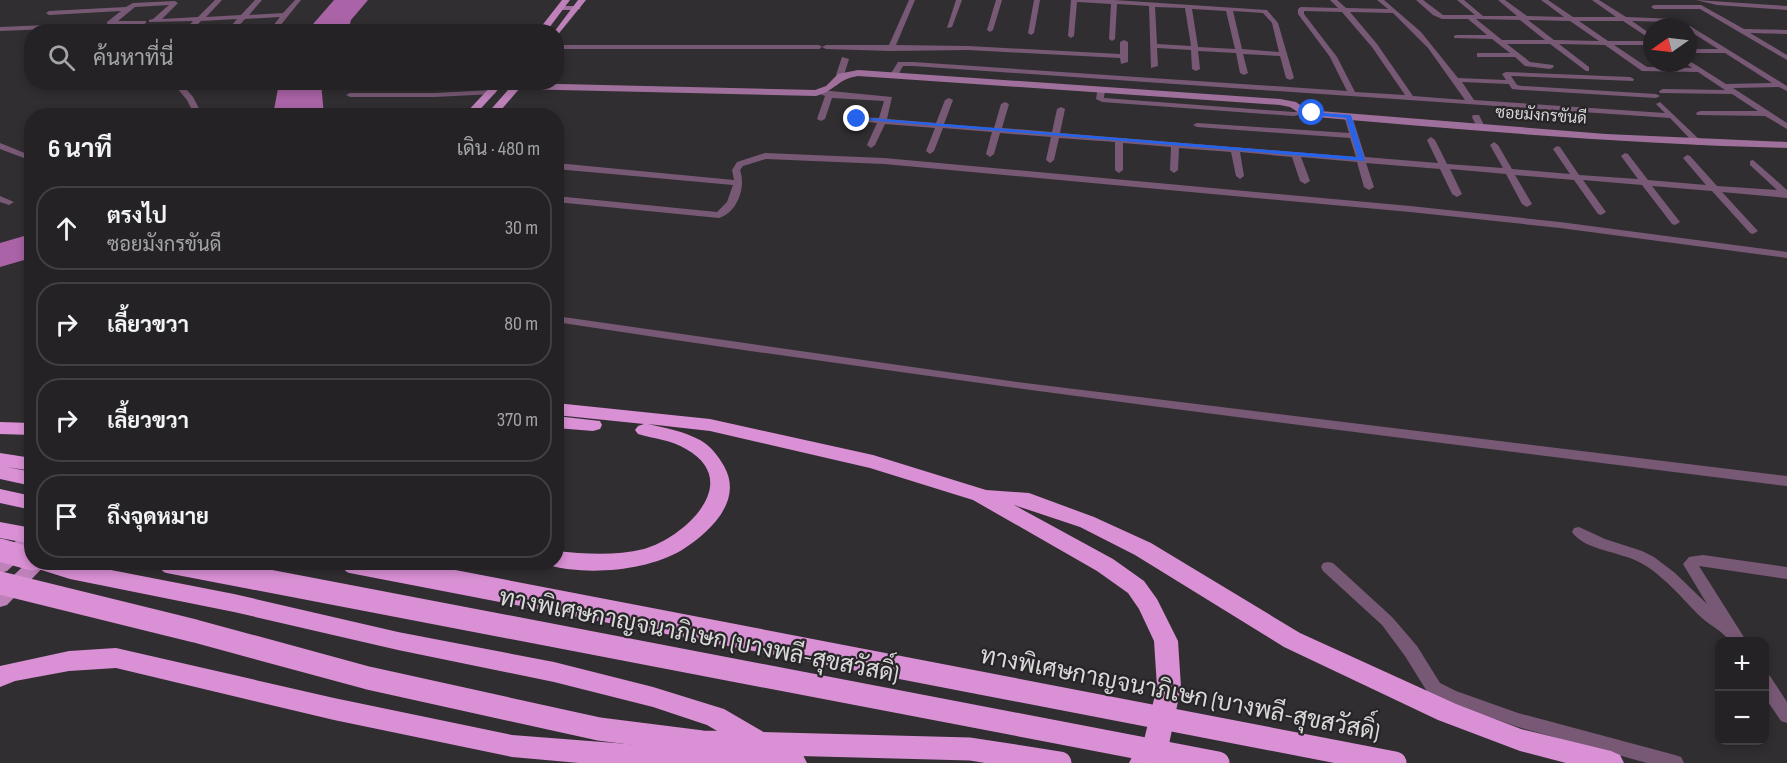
<!DOCTYPE html>
<html lang="th">
<head>
<meta charset="utf-8">
<style>
	:root { --surface:#252225; --page:#2d2a2d; --text:#f1f3f6; --muted:#a3a4a7; --line:#423f42 }
	body { margin:0; font-family:"Sofia Sans Condensed",Sarabun,sans-serif; background:var(--page); color:var(--text) }
	.controls { position:absolute; right:18px; bottom:18px; display:grid; overflow:hidden; border-radius:12px; box-shadow:0 3px 9px #0003 }
	.controls button { width:54px; height:54px; display:grid; place-items:center; padding:0; border:0; border-bottom:2px solid var(--line); background:var(--surface); color:var(--text); font:30px sans-serif }
	.compass { position:absolute; left:1643px; top:18px; width:54px; height:54px; border-radius:50%; background:var(--surface); box-shadow:0 3px 9px #0003; rotate:256deg }
	.stop { position:absolute; width:18px; height:18px; margin:-14px; border:4px solid #2563eb; border-radius:50%; background:#fff }
	.stop.end { background:#2563eb; border-color:#fff; box-shadow:0 2px 6px #0008 }
	.list { margin:0; padding:0; list-style:none }
	h2 { display:flex; justify-content:space-between; align-items:center; height:78px; margin:0; padding:0 24px; font-size:26px }
	h2 small { font-size:20px; font-weight:400; color:var(--muted) }
	.list li { display:grid; grid-template-columns:39px 1fr auto; gap:18px; align-items:center; box-sizing:border-box; height:84px; margin:0 12px 12px; padding:0 12px; border:2px solid var(--line); border-radius:24px }
	.list b { display:block; font-size:22px; white-space:nowrap }
	.list p { margin:0; font-size:20px; white-space:nowrap; color:var(--muted) }
	.list em { font-size:20px; font-style:normal; color:var(--muted) }
	.icon { flex:none; width:33px; height:33px; fill:none; stroke:currentColor; stroke-width:2; stroke-linecap:round; stroke-linejoin:round }
	.map { position:relative; flex:none; width:1787px; height:763px; overflow:hidden }
	.search { position:absolute; background:var(--surface); box-shadow:0 3px 9px #0003; left:24px; top:24px; width:540px; height:66px; display:flex; align-items:center; gap:15px; box-sizing:border-box; padding:0 21px; border-radius:24px; color:var(--muted); font-size:22px }
	.panel { position:absolute; background:var(--surface); box-shadow:0 3px 9px #0003; left:24px; top:108px; width:540px; height:462px; border-radius:24px }
	.map>svg:first-child { display:block }
	.water { fill:#aa63a6 }
	.lines { fill:none; stroke-linecap:round; stroke-linejoin:round }
	.street { fill:#785975; fill-rule:evenodd }
	.secondary { fill:#a0709c; fill-rule:evenodd }
	.primary { fill:#be81ba; fill-rule:evenodd }
	.highway { fill:#da90d5; fill-rule:evenodd }
	.highway-bridge { stroke:#da90d5; stroke-width:23 }
	.route { fill:#2563eb }
	.labels { text-anchor:middle; dominant-baseline:central; stroke-width:4.5; stroke-linejoin:round; paint-order:stroke }
	.far-street-label { font-size:16px; fill:#dad9da; stroke:#272527 }
	.near-street-label { font-size:24px; fill:#dad9da; stroke:#272527 }
</style>
</head>
<body>
<div class="map">
<svg width="1787" height="763" viewBox="0 0 1787 763">
	<rect width="100%" height="100%" fill="#312e31"/>
	<!-- water -->
	<path class="water" d="M334 0H368L351 20 348 31H307Z
		M279 83H321L324 115H273Z
		M31 234V258L0 267V243Z"/>
	<g class="lines">
		<!-- street -->
		<path class="street" d="M215 0H222L206 17 241 15 255 0H262L249 15 283 13 295 0H301L275 32H268L280 17 245 19 233 32H226L237 19 201 21 190 32H183L193 21 149 22V20L153 19 169 5 135 7 118 21H146V23L144 24H107V22L121 11 49 15 46 13 49 11 126 7 133 3 175 1 178 3 162 19 198 17Z
			M909 0H915L896 45 968 46 1120 54V42L1124 40 1128 42V62L1121 64 1120 58 968 50 891 51 826 49 822 47 819 49H556V45H819L822 47 826 45H889Z
			M956 0H962L952 27 947 28Z
			M996 0H1002L993 30 990 32 987 30Z
			M1034 0H1040L1034 33 1031 35 1028 33Z
			M1071 0H1114L1267 10 1278 23 1294 78 1290 80 1286 78 1280 56 1243 54 1248 73 1244 75 1240 73 1236 53 1198 51 1200 69 1196 71 1192 69 1191 50 1157 48 1158 66 1151 68 1149 6 1117 4 1115 39 1112 41 1109 39 1111 4 1077 2 1074 36 1071 38 1068 36ZM1155 7 1185 8 1191 46 1157 44ZM1192 9 1226 11 1235 49 1198 47ZM1233 11 1263 13 1272 23 1279 52 1242 49Z
			M1330 0H1337L1346 8 1388 9 1377 0H1384L1421 32 1458 78 1506 80 1502 74 1506 72 1630 77 1634 79 1633 81 1511 76 1517 85 1522 86 1656 94 1660 96 1656 98 1522 90 1512 89 1509 84 1462 82 1474 100 1665 113 1656 104 1660 102 1703 143 1696 145 1670 118 913 66H903L897 77 890 75 898 62H913L1347 91 1330 57 1298 14V9L1301 7 1338 8ZM1304 11 1342 12 1372 47 1405 95 1355 92 1337 57 1304 14ZM1350 12 1393 13 1428 48 1465 100 1413 96 1377 44Z
			M1416 0H1423L1443 15H1475L1457 0H1464L1483 16H1517L1498 0H1505L1527 16 1564 17 1541 0H1548L1573 17H1616L1592 0H1599L1626 17 1677 19 1678 20 1675 22 1632 21 1652 35V40L1623 21H1579L1608 41H1652V45H1614L1647 67 1692 68 1685 63H1688V60L1726 84 1772 83 1725 53H1688V49H1718L1688 30V27H1685L1690 26 1787 86V91L1779 87 1733 88 1787 123V129L1765 116 1697 115 1696 113 1700 111H1758L1732 94 1660 93 1659 91 1663 89 1725 90 1698 72 1642 71 1605 45 1559 44 1589 67V71H1586L1550 44H1507L1530 62 1553 65 1554 67 1550 69 1525 66 1515 57H1477V53H1510L1492 39 1454 38V36L1456 35H1487L1468 19H1442L1433 15ZM1476 19 1520 20 1545 40H1502ZM1528 20 1570 21 1599 41 1554 40Z
			M1696 0 1787 6V10L1717 5Z
			M1701 5 1744 29 1787 30V34L1750 33 1787 55V60L1700 9H1654L1651 7 1654 5Z
			M72 24 125 32H101L72 28 0 31V27Z
			M842 57 849 59 844 75 840 77 836 75Z
			M172 82H180L193 97 203 116H195L187 100Z
			M1098 87 1105 89 1104 98 1294 112 1304 111 1308 113 1294 116 1102 102 1096 99Z
			M492 90 496 92 495 94 434 97H350L346 95 350 93H434Z
			M820 90 892 97 887 119 936 123 945 100 949 98 953 100 944 124 994 128 1001 104 1005 102 1009 104 1002 128 1052 132 1057 109 1061 107 1065 109 1060 133 1356 157 1350 138 1197 127 1193 125 1197 123 1349 133 1344 116 1348 114 1352 116 1365 157 1438 163 1427 140 1431 137 1435 140 1447 164 1503 168 1490 145 1494 142 1498 145 1512 169 1570 174 1553 149 1557 146 1560 147 1579 175 1638 179 1621 156 1625 153 1628 154 1648 180 1706 185 1683 158 1687 155 1690 156 1717 186 1777 190 1750 165V161L1753 160 1787 190V198L1722 192 1756 229 1758 231 1753 234 1750 233 1712 191 1652 186 1680 222 1675 225 1672 224 1642 185 1583 180 1606 212 1601 215 1598 214 1574 180 1515 175 1532 204 1527 207 1522 204 1506 174 1450 169 1462 194 1457 197 1452 194 1440 169 1366 163 1374 187 1369 190 1364 187 1357 162 1301 157 1310 181 1305 184 1300 181 1292 157 1240 152 1244 176 1240 179 1236 176 1231 152 1179 148 1178 170 1174 173 1170 170 1171 147 1123 143V170L1119 173 1115 170V142L1059 138 1054 160 1050 163 1046 160 1051 137 1000 133 994 154 990 157 986 154 992 132 943 128 934 151 930 154 926 151 935 128 885 124 875 145 871 148 867 145 877 123 857 121 853 119 857 117 879 118 884 101 832 98 825 119 821 121 817 119 825 96 820 94Z
			M1473 115H1479L1485 127 1484 129H1478L1472 117Z
			M0 143 32 156V161L0 149Z
			M765 153 884 158 1410 206 1560 222 1787 252V258L1560 228 1410 212 884 164 766 159 743 166 740 170C746 187 738 212 719 218L556 202V196L717 212 727 202 733 185 556 169V163L734 180 732 170 737 162Z
			M0 196 14 202 9 205 0 202Z
			M556 316 1017 382 1787 476V486C1376 435 966 385 556 322Z
			M1579 527 1605 539 1642 551 1654 557 1675 573 1707 604 1683 564 1689 557 1703 555 1787 567V579L1699 566 1747 642H1730C1724 632 1711 626 1702 618 1682 599 1664 575 1639 562 1621 552 1584 550 1572 532L1574 528Z
			M1328 562 1333 563 1392 617 1417 646 1440 683 1456 691 1518 713 1675 755 1681 757 1684 763H1647L1518 727 1444 701 1428 693 1405 656 1382 625 1323 571 1321 567 1323 563Z
			M1764 674 1770 676 1787 702V723L1781 721 1764 696Z"/>
		<!-- secondary -->
		<path class="secondary" d="M560 6H577L581 8 577 10H557V6Z
			M858 70 1280 99 1296 102 1307 110 1606 134 1787 142V148C1626 144 1465 130 1304 116L1290 107 1280 105 858 76C837 79 837 90 816 96L517 89 512 86 517 83 815 90 826 86 838 74Z"/>
		<!-- primary -->
		<path class="primary" d="M562 0H570L546 32H537Z
			M578 0H586L556 37V32H554Z
			M495 82H505L474 116H463Z
			M515 82H525L496 116H485Z
			M32 531V548L7 571 0 573V555L26 532Z
			M32 558V562H48L7 605 0 607V588Z"/>
		<!-- highway -->
		<path class="highway" d="M556 403 710 419 873 455 986 490 1029 493 1094 517 1151 543 1300 633 1456 704 1521 729 1611 751 1620 755 1624 763H1566L1520 751 1438 720 1284 647 1135 555 1080 527 1014 505 1113 559 1144 581 1157 599 1178 641 1181 687 1168 749 1159 763H1129L1133 755 1143 744 1157 687 1154 641 1139 609 1128 593 1097 571 973 500 870 468 710 431 648 424C666 428 683 431 700 440 711 446 718 456 724 466 744 501 709 533 682 550 647 571 586 576 548 565L547 562H556V551C585 554 615 556 644 549 685 537 744 482 686 449 671 440 655 439 638 434L635 430 638 426 644 424 556 415Z
			M556 416 600 421 602 425 600 429 593 431 556 428Z
			M0 422 32 423V435L0 434Z
			M0 453 32 458V471L7 467 32 472V486L0 479Z
			M0 489 32 496V510L0 503Z
			M0 522 32 528V544L0 538Z
			M32 562H70L234 594 398 632 554 662 653 687 724 709 803 755 807 763H579L512 757 334 720 116 668 69 671 15 681 0 687V666L69 651 116 648 334 698 512 735 706 750 751 751 707 725 653 707 554 682 398 650 234 612 70 579 35 568Z"/>
		<!-- highway-bridge -->
		<path class="highway-bridge" d="M0 550 32 559
			M170 562 1218 763
			M353 562 1395 763
			M0 583 195 631 368 678 599 729 702 742 970 749 1060 763"/>
	</g>
	<!-- route -->
	<path class="route" d="M1310 112 1351 115 1365 161 854 119 857 117 1358 157 1346 118 1312 115Z"/>
	<g class="labels">
		<!-- far-street labels -->
		<g class="far-street-label">
			<text transform="translate(1541 116) rotate(4)">ซอยมังกรขันดี</text>
		</g>
		<!-- near-street labels -->
		<g class="near-street-label">
			<text transform="translate(699 636) rotate(11)">ทางพิเศษกาญจนาภิเษก (บางพลี-สุขสวัสดิ์)</text>
			<text transform="translate(1180 694) rotate(11)">ทางพิเศษกาญจนาภิเษก (บางพลี-สุขสวัสดิ์)</text>
		</g>
	</g>
</svg>
<div class="controls">
<button>+</button>
<button>−</button>
</div>
<svg class="compass" viewBox="-18 -18 36 36"><path d="M0-13l5 13h-10z" fill="#e53935"/><path d="M0 13l5-13h-10z" fill="#a3a4a7"/></svg>
<div class="stop" style="left:1312px;top:113px"></div>
<div class="stop end" style="left:857px;top:119px"></div>
<div class="search"><svg class="icon" aria-label="search" viewBox="0 0 24 24"><circle cx="10" cy="10" r="6"/><path d="M15 15l6 6"/></svg>ค้นหาที่นี่</div>
<section class="panel">
<h2>6 นาที<small>เดิน · 480 m</small></h2>
<ul class="list">
<li><svg class="icon" aria-label="ahead" viewBox="0 0 24 24"><path d="M12 20V5M6 11l6-6 6 6"/></svg><div><b>ตรงไป</b><p>ซอยมังกรขันดี</p></div><em>30 m</em></li>
<li><svg class="icon" aria-label="right" viewBox="0 0 24 24"><path d="M7 20v-9h11M14 6l5 5-5 5"/></svg><div><b>เลี้ยวขวา</b></div><em>80 m</em></li>
<li><svg class="icon" aria-label="right" viewBox="0 0 24 24"><path d="M7 20v-9h11M14 6l5 5-5 5"/></svg><div><b>เลี้ยวขวา</b></div><em>370 m</em></li>
<li><svg class="icon" aria-label="arrive" viewBox="0 0 24 24"><path d="M6 21V4h12l-3 4 3 4H6"/></svg><div><b>ถึงจุดหมาย</b></div></li>
</ul>
</section>
</div>
</body>
</html>
